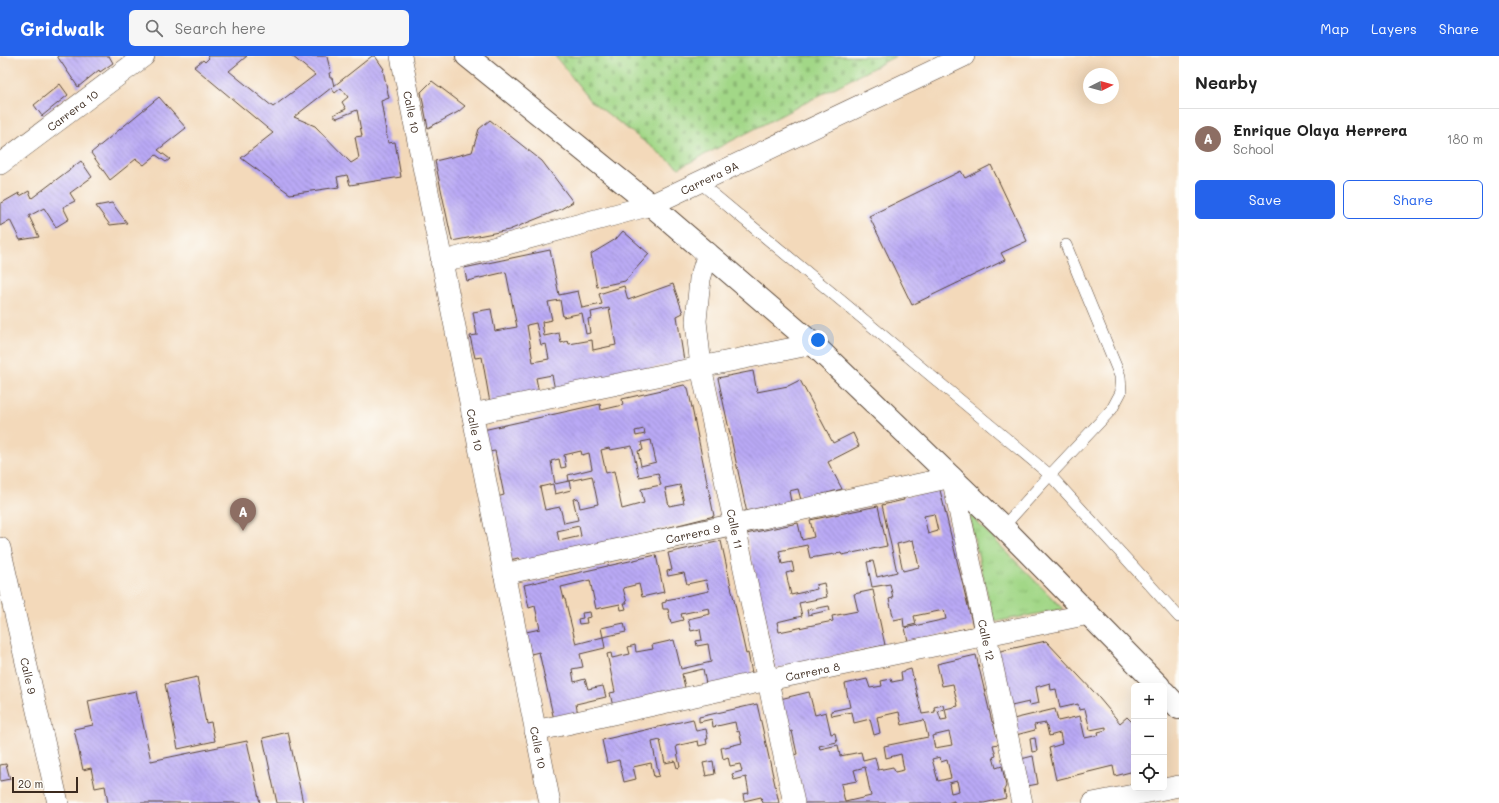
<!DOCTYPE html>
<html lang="en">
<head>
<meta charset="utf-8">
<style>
	:root { --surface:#fff; --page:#f6f6f6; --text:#222; --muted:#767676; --line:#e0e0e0; --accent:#2563eb }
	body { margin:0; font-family:Mali,sans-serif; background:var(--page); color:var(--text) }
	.controls { position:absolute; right:12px; bottom:12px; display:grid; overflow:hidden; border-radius:6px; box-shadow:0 4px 16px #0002 }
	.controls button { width:36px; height:36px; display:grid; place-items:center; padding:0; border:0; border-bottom:1px solid var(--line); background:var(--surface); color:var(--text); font:20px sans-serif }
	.compass { position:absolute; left:1083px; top:12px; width:36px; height:36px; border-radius:50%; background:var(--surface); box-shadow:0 4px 16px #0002; rotate:84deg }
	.scale { position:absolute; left:12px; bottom:10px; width:66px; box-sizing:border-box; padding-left:4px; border:2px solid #3b2a1e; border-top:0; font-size:11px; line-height:14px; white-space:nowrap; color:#3b2a1e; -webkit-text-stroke:3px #fdfcf7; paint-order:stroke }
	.you { position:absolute; left:818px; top:284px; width:14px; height:14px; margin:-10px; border:3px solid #fff; border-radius:50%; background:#1a73e8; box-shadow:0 0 0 6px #1a73e833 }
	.badge { display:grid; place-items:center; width:26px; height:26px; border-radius:50%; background:var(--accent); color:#fff; font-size:13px; font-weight:700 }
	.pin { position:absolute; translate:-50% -33px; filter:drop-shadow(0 1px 2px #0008) }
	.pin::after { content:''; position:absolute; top:21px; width:14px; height:12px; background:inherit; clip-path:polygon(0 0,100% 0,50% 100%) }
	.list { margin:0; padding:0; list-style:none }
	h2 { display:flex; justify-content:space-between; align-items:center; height:52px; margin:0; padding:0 16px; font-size:17px }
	h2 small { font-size:13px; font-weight:400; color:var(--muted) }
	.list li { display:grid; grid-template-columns:26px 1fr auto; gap:12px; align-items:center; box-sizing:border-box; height:60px; padding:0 16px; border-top:1px solid var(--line) }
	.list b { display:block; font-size:15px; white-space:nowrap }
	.list p { margin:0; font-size:13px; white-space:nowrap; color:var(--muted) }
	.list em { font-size:13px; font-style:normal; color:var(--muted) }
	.actions { display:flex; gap:8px; padding:12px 16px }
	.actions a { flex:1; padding:9px 0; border:1px solid var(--accent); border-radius:6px; text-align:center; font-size:14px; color:var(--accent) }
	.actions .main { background:var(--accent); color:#fff }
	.icon { flex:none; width:22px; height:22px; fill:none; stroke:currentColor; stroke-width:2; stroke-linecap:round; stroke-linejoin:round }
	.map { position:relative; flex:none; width:1179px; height:747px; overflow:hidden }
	header { display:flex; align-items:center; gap:24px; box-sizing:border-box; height:56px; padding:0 20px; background:var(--accent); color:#fff }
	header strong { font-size:19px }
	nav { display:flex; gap:22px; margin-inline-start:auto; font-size:14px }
	.search { width:280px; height:36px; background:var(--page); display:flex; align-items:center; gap:10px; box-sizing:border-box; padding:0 14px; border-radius:6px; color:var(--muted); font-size:15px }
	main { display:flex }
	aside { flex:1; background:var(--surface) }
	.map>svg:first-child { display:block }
	.cemetery { fill:url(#cemetery-stones); stroke:#6e8052 }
	.park { fill:url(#park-tufts); stroke:#6e8052 }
	.building { fill:url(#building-back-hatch); fill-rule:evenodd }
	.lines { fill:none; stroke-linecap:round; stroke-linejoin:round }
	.lane-casing { stroke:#574435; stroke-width:12 }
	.street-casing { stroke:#574435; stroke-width:22 }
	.highway-casing { stroke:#574435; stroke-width:24 }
	.lane { stroke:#fff; stroke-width:11 }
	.street { stroke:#fff; stroke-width:21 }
	.highway { stroke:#fff; stroke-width:22 }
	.labels { text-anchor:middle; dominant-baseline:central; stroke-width:4; stroke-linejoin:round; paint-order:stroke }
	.street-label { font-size:11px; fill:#3b2a1e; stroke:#fdfcf7 }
</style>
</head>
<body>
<header>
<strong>Gridwalk</strong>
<div class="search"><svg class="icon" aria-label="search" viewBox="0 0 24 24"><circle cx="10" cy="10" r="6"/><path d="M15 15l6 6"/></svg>Search here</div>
<nav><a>Map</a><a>Layers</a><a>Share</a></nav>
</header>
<main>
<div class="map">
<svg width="1179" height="747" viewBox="0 0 1179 747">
	<defs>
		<pattern id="cemetery-stones" width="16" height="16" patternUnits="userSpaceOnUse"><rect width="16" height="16" fill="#a2d787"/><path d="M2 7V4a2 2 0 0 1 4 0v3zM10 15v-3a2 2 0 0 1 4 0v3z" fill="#8cb974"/></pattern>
		<pattern id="park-tufts" width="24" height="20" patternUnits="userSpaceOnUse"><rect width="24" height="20" fill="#a2d787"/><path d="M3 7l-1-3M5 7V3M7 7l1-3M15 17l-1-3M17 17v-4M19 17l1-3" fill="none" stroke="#8cb974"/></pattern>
		<pattern id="building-back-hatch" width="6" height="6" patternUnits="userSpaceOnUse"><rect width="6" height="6" fill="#b9a9f5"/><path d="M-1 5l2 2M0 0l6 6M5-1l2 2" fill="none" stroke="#988ac6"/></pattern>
	</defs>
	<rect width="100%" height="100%" fill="#fdfcf7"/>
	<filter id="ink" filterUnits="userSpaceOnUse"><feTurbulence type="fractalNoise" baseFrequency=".025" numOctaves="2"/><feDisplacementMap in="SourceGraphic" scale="8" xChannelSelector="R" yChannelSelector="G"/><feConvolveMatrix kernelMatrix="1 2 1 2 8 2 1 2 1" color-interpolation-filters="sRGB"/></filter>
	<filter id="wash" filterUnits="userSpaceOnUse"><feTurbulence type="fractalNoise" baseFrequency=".012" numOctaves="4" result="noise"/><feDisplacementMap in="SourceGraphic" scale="16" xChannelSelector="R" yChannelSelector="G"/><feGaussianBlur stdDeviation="0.9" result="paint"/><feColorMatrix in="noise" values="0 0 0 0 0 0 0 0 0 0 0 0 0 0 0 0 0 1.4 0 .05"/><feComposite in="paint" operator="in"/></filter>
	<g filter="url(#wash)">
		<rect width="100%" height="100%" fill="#f3d9ba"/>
		<!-- cemetery -->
		<path class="cemetery" d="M555 0H896L679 112 591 45Z"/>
		<!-- park -->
		<path class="park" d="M968 457 1063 553 994 566Z"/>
		<g id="blocks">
			<!-- building -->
			<path class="building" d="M57 0H109L113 7 100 16 99 14 78 31Z
				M207 0H247L229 15 273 51 315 19 292 0H326L327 1 331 17H329L330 22H332L334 30 372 0H375L384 13 383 14 389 42 381 45 388 87 395 86 401 121 350 129 347 119 337 121 339 131 290 138 241 102 273 77 194 11 203 4 205 6 209 2ZM331 32 335 37 341 32 348 41 342 46 346 53 333 59 337 62 357 54 362 80 355 81 359 102 351 107 315 70 294 61Z
				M432 25 465 50 458 56 428 72 421 36Z
				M60 28 68 39 42 60 34 49Z
				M159 41 186 72 158 94 170 103 166 106 156 99 144 109 136 103 110 124 91 97Z
				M490 64 542 105 573 146 561 153 509 174 452 185 435 105 472 96 479 73Z
				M81 105 92 121 70 137 75 145 63 151 69 163 56 171 44 152 29 160 39 181 20 184 10 164 0 170V148L19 137 20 140 29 135 32 142Z
				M991 109 1027 185 1001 197 1005 204 912 249 869 160 961 115 965 122Z
				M112 147 127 167 110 169 96 150Z
				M623 175 649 198 625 225 597 231 591 198 616 183Z
				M550 194 559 239 578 235 582 252 602 248 599 238 624 230 628 244 673 228 683 257 677 260 684 305 555 334 552 319 536 322 539 337 490 347 482 301 475 302 470 280 477 279 473 256 491 253 495 275 517 271 506 216 467 225 464 212ZM560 244 563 261 582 257 586 278 590 277 588 263 592 262 591 256 609 252 616 289 593 294 592 284 569 288 568 285 561 287 559 277 544 280 542 266 552 264 548 246ZM536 267 541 289 546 288 549 303 533 306 527 269Z
				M753 315 757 336 788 330 800 324 833 387 853 377 859 390 828 406 842 433 801 444 798 433 789 435 791 446 747 457 718 322Z
				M684 329 688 332 714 460 607 487 523 506 518 502 510 504 497 441 504 439 495 395 488 396 483 374 600 348 601 354 623 349 622 343ZM644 373 645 378 636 380 635 375ZM651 384 656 406 641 410 638 395 643 394 641 386ZM632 390 639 421 658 417 661 429 641 433 644 447 622 453 614 415 606 417 601 394 609 392 610 394ZM581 395 582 399 589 397 592 413 568 419 569 425 592 420 598 448 580 452 578 442 573 443 578 464 564 467 560 451 545 454 540 431 553 428 555 438 571 434 569 425 555 428 551 405 559 403 561 412 566 411 564 399ZM680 429 684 447 669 450 665 432ZM579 470 581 480 559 485 557 475Z
				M940 434 973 571 908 585 905 572 946 563 944 554 914 560 916 568 904 571 903 562 894 564 889 543 893 542 890 528 872 531 867 506 873 505 877 521 897 516 882 449 904 444 903 441ZM934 458 938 475 928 478 924 460ZM913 484 919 511 903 515 897 488Z
				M878 450 887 490 842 499 841 497 810 502 807 489 779 495 782 508 792 506 794 515 786 517 791 539 817 533 816 529 824 527 827 541 799 547 802 560 777 566 779 576 833 565 832 560 858 555 854 538 873 534 885 589 776 613 746 478 798 467 802 484 814 481 810 464Z
				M721 485 746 598 748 597 753 622 707 633 703 613 682 618 686 636 613 651 610 637 615 636 607 598 611 597 612 602 630 598 628 591 635 589 636 596 653 593 652 589 674 584 681 613 711 606 708 588 697 590 696 585 702 584 700 573 691 575 688 563 710 558 709 552 681 558 683 564 671 567 668 553H663L662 547 666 546V544L709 535 706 524 687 528 684 517 668 520 667 515 672 514 668 497Z
				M656 499 664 536 642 541 639 528 623 532 627 547H624L626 553 621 554 620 548 596 553 590 524 561 531 564 543H565L576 588 603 581 601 572 624 567 626 576 603 581 605 592 580 598 583 611 572 613 574 626 585 623 588 633 603 630 606 641 576 648 578 659 554 664 539 596 531 598 526 576 540 573 535 550 529 552 524 529Z
				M829 550 830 554 808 559 807 554Z
				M590 556 591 561 586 562 587 567 579 568 578 563 583 562 582 557Z
				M1046 585 1094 636 1120 667 1127 661 1134 668V715L1115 720 1113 710 1056 724 1049 692 1062 688 1060 677 1049 680 1046 667 1034 669 1035 674 1012 680 1009 664 1055 653 1058 665 1080 660 1085 682 1099 679 1098 676 1106 674V671L1090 674 1085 653 1079 654 1078 648 1060 652 1056 633 1051 634 1050 627 1036 631 1039 647 1030 649 1029 646 1007 651 996 596Z
				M976 599 992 666H993L999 688 993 689 996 700 993 701 996 712 1002 710 1006 730 1004 734 1006 742 984 747H954V745L947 747H804L793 699 797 698 792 675 788 676 780 643 809 636 815 659 826 656 831 678 835 677 837 686 819 690 820 693 838 689 840 700 861 696 863 704 875 701 878 714 893 711 895 716 904 714 901 698 886 702 884 690 928 681 924 664 902 669 899 656 877 661 880 677 874 679 870 663 854 667 852 656 832 660 831 655 850 651 845 628 867 623 870 632 882 630 881 625 891 623 892 626 902 624 901 616 911 613 922 658 935 656 934 651 943 649 944 653 938 655 941 664 947 663 945 653 958 650 953 628 942 630 937 608ZM949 676 952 689 935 692 932 680ZM940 701 941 706 947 704 951 722 938 725 932 703ZM865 711 871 740 845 746 841 728 857 725 854 714ZM957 725 959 735 951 737 949 727Z
				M197 621 206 667 211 666 215 685 178 693 165 628Z
				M136 635 151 705 247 685 260 747H108L105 730 95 732 91 712 83 714 74 673 93 669 88 645Z
				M757 648 762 670 779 747H763L761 741 744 745 743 738 749 737 746 721 734 724 732 718 742 715 740 708 730 710 728 701 723 703 721 692 742 687 739 675 737 676 735 666 713 671 712 663 699 666V661Z
				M693 663 696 675 706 673 708 683H706L707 688 699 690 698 685 676 690 680 711 677 712 675 705 665 707 660 684 652 686 659 720 654 721 651 707 633 711 636 723 624 726 619 704 607 707 602 684Z
				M288 676 303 747H277L263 682Z
				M1035 682 1037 695 1032 696 1030 683Z
				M1033 700 1038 728 1022 731 1017 704Z
				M713 705 715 718 706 720 703 707Z
				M6 708 10 723 0 725V709Z"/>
		</g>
	</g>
	<g filter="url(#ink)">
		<use href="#blocks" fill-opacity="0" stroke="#574435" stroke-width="1"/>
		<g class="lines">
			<defs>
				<path id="lane" d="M699 126 1050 419 1179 561
					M1003 471 1050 419 1112 353 1121 336 1120 320 1066 189"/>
				<g id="street">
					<path id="s1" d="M401 0 550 747"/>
					<path id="s2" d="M0 108 144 0"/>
					<path id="s3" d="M708 197 700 223 696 265 701 311 794 747"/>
					<path id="s4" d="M441 206 651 149 964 0"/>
					<path d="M472 358 813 288"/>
					<path id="s5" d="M0 492 58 747"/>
					<path id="s6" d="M504 518 952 421 1022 747"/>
					<path id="s7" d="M535 675 768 624 1089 558"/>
					<path d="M1093 747 1179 730"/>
				</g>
				<path id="highway" d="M467 0 651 149 813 288 1003 471 1159 630
					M1164 636 1179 652"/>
			</defs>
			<!-- lane casing -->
			<use href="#lane" class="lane-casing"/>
			<!-- street casing -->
			<use href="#street" class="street-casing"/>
			<!-- highway casing -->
			<use href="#highway" class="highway-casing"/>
			<!-- lane -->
			<use href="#lane" class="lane"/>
			<!-- street -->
			<use href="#street" class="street"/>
			<!-- highway -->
			<use href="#highway" class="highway"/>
		</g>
	</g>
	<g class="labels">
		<!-- street labels -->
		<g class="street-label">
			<text stroke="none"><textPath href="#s2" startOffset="90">Carrera 10</textPath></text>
			<text stroke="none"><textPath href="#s1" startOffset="57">Calle 10</textPath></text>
			<text stroke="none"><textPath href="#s4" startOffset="282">Carrera 9A</textPath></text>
			<text stroke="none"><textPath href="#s1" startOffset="381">Calle 10</textPath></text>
			<text stroke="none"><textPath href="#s3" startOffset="281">Calle 11</textPath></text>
			<text stroke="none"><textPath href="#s6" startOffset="193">Carrera 9</textPath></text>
			<text stroke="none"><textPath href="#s6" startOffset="625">Calle 12</textPath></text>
			<text stroke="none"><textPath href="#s7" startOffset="284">Carrera 8</textPath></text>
			<text stroke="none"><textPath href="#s5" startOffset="131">Calle 9</textPath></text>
			<text stroke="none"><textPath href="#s1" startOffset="705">Calle 10</textPath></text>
		</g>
	</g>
</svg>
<div class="controls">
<button>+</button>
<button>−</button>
<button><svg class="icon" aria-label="locate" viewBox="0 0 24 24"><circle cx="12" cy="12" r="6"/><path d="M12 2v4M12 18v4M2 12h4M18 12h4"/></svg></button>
</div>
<svg class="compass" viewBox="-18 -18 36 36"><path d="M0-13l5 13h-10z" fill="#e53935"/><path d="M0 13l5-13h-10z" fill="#767676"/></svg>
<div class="scale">20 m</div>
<div class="you"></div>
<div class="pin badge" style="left:243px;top:475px;background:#8d6e63">A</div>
</div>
<aside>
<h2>Nearby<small></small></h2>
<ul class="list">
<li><span class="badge" style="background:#8d6e63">A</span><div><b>Enrique Olaya Herrera</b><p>School</p></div><em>180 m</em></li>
</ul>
<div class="actions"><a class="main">Save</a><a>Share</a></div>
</aside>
</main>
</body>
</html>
